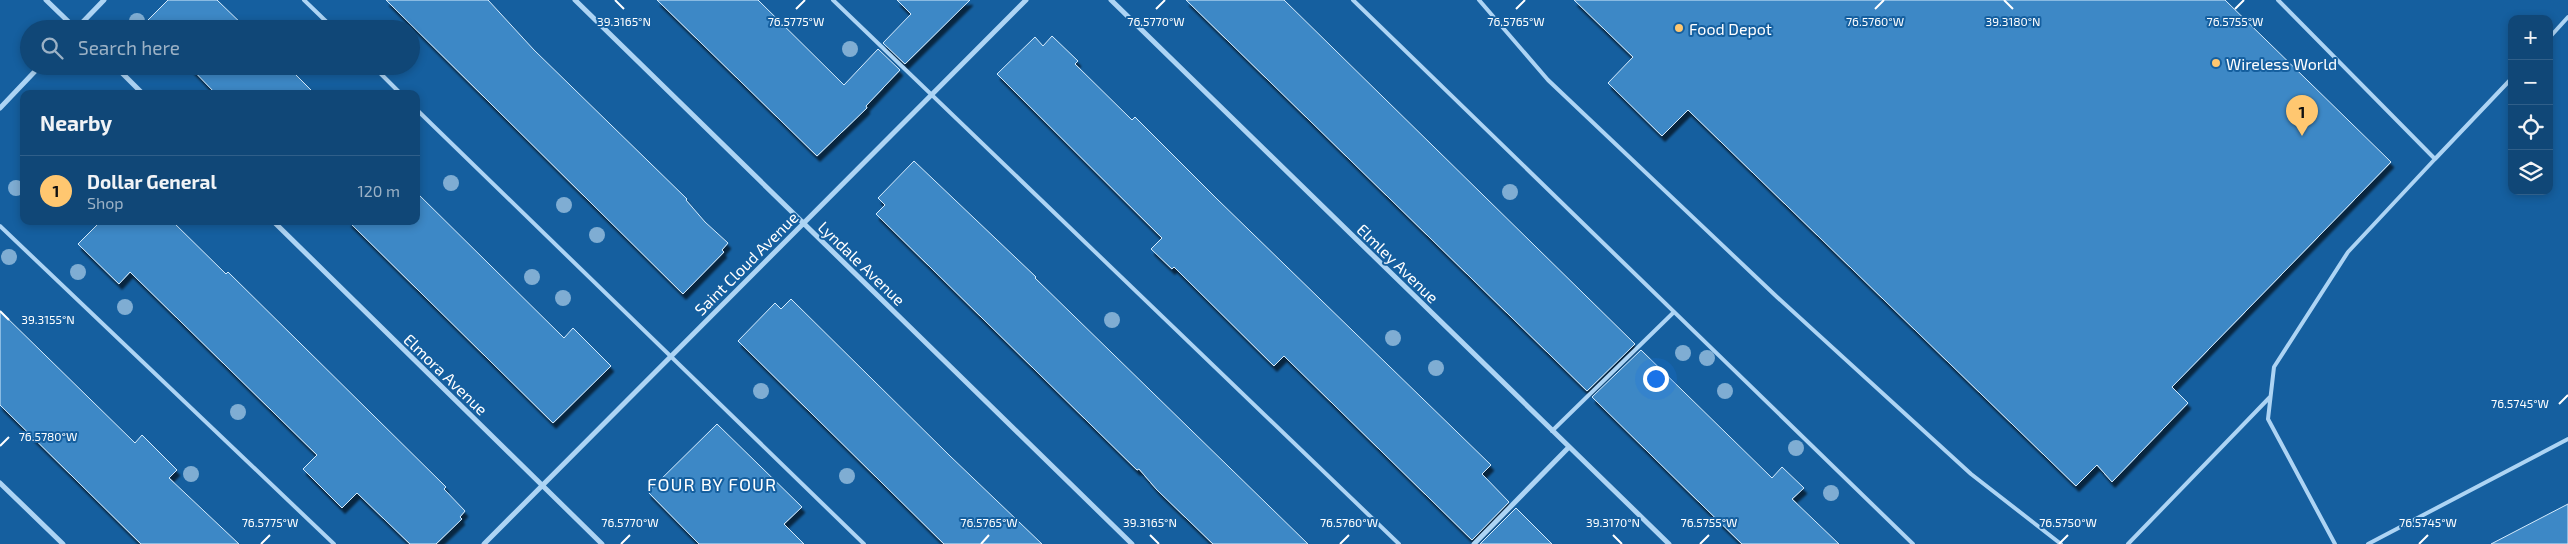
<!DOCTYPE html>
<html lang="en">
<head>
<meta charset="utf-8">
<style>
	:root { --surface:#104777; --page:#194e7c; --text:#f1f3f6; --muted:#9cb2c6; --line:#305f89; --accent:#ffc770 }
	body { margin:0; font-family:"Exo 2",sans-serif; background:var(--page); color:var(--text) }
	.controls { position:absolute; right:15px; top:15px; display:grid; overflow:hidden; border-radius:10px; box-shadow:0 2px 8px #0003 }
	.controls button { width:45px; height:45px; display:grid; place-items:center; padding:0; border:0; border-bottom:1px solid var(--line); background:var(--surface); color:var(--text); font:25px sans-serif }
	.you { position:absolute; left:1655px; top:378px; width:18px; height:18px; margin:-12px; border:4px solid #fff; border-radius:50%; background:#1a73e8; box-shadow:0 0 0 8px #1a73e833 }
	.badge { display:grid; place-items:center; width:32px; height:32px; border-radius:50%; background:var(--accent); color:#111; font-size:16px; font-weight:700 }
	.pin { position:absolute; translate:-50% -41px; filter:drop-shadow(0 1px 2px #0008) }
	.pin::after { content:''; position:absolute; top:26px; width:18px; height:15px; background:inherit; clip-path:polygon(0 0,100% 0,50% 100%) }
	.list { margin:0; padding:0; list-style:none }
	h2 { display:flex; justify-content:space-between; align-items:center; height:65px; margin:0; padding:0 20px; font-size:21px }
	h2 small { font-size:16px; font-weight:400; color:var(--muted) }
	.list li { display:grid; grid-template-columns:32px 1fr auto; gap:15px; align-items:center; box-sizing:border-box; height:70px; padding:0 20px; border-top:1px solid var(--line) }
	.list b { display:block; font-size:19px; white-space:nowrap }
	.list p { margin:0; font-size:16px; white-space:nowrap; color:var(--muted) }
	.list em { font-size:16px; font-style:normal; color:var(--muted) }
	.icon { flex:none; width:28px; height:28px; fill:none; stroke:currentColor; stroke-width:2; stroke-linecap:round; stroke-linejoin:round }
	.map { position:relative; flex:none; width:2568px; height:544px; overflow:hidden }
	.search { position:absolute; background:var(--surface); box-shadow:0 2px 8px #0003; left:20px; top:20px; width:400px; height:55px; display:flex; align-items:center; gap:12px; box-sizing:border-box; padding:0 18px; border-radius:28px; color:var(--muted); font-size:19px }
	.panel { position:absolute; background:var(--surface); box-shadow:0 2px 8px #0003; left:20px; top:90px; width:400px; height:135px; border-radius:10px }
	.map>svg:first-child { display:block }
	.building { fill:#3d88c6; stroke:#d6ecfd; filter:url(#shadow) }
	.lines { fill:none; stroke-linecap:round; stroke-linejoin:round }
	.service { stroke:#add4f4; stroke-width:4 }
	.minor { stroke:#add4f4; stroke-width:5 }
	.tree { fill:#7fadd3 }
	.ticks { fill:none; stroke:#fff; stroke-width:2 }
	.poi-dot { fill:#ffc770; stroke:#155f9f; stroke-width:2 }
	.labels { text-anchor:middle; dominant-baseline:central; stroke-width:4; stroke-linejoin:round; paint-order:stroke }
	.poi-label { font-size:16px; fill:#fff; stroke:#155f9f; text-anchor:start }
	.street-label { font-size:16px; fill:#fff; stroke:#155f9f }
	.neighbourhood-label { font-size:18px; letter-spacing:1px; fill:#fff; stroke:#155f9f }
	.ticks-label { font-size:12px; text-anchor:middle; fill:#fff; stroke:#155f9f; stroke-width:4; stroke-linejoin:round; paint-order:stroke }
</style>
</head>
<body>
<div class="map">
<svg width="2568" height="544" viewBox="0 0 2568 544">
	<defs>
		<filter id="shadow"><feDropShadow dx="3" dy="5.5" stdDeviation="1" flood-color="#0009"/></filter>
	</defs>
	<rect width="100%" height="100%" fill="#155f9f"/>
	<!-- building -->
	<path class="building" d="M168 0H217L247 29H151L145 23Z
		M386 0H488L534 50 687 199 686 200 705 222 728 243 722 250 724 252 683 294Z
		M657 0H758L844 85 878 49 900 70 866 106 867 108 817 156Z
		M897 0H970L905 64 883 43 911 14Z
		M1186 0H1284L1635 344 1587 391Z
		M1574 0H2225L2391 162 2172 387 2188 403 2112 482 2097 465 2076 486 1688 110 1662 136 1608 83 1633 57Z
		M1052 36 1078 61 1075 64 1132 120 1135 117 1217 199 1491 465 1482 474 1509 502 1472 540 1284 356 1274 366 1174 267 1172 269 1151 249 1162 238 997 74 1035 37 1043 46Z
		M189 66H287L315 94H216Z
		M914 161 1036 277 1035 278 1308 544H1213L1157 490 1139 469 1137 470 876 214 885 205 878 198Z
		M416 192 564 338 573 328 611 366 553 423 348 221H416Z
		M101 221H172L226 274 228 272 446 487 444 489 465 511 460 517 462 519 436 544H410L357 493 342 508 303 469 317 455 130 272 119 284 78 244Z
		M791 299 950 456 1042 544H944L738 341 775 303 781 309Z
		M0 311 135 443 142 435 177 470 169 478 239 544H141L0 405Z
		M1641 350 1772 478 1782 467 1804 488 1792 499 1839 544H1742L1699 502 1592 397Z
		M717 424 802 507 784 524 804 544H699L648 492Z
		M2568 504V544H2491Z
		M1516 508 1552 544H1480Z"/>
	<g class="lines">
		<!-- service -->
		<path class="service" d="M304 0 334 29
			M833 0 1399 544
			M1353 0 1913 544
			M1479 0 1548 80 1777 297 1971 474 2061 544
			M2278 0 2435 159 2348 252 2274 367 2268 419 2335 544
			M2549 38 2568 17
			M373 66 401 94
			M416 109 864 544
			M2435 159 2512 78
			M0 226 334 544
			M1552 431 1674 312
			M2128 544 2270 397
			M2368 544 2568 439"/>
		<!-- minor -->
		<path class="minor" d="M46 0 76 29
			M575 0 1132 544
			M1111 0 1669 544
			M76 29 104 0
			M115 66 143 94
			M0 108 40 66
			M273 221 602 544
			M0 483 63 544
			M484 544 1026 0
			M1474 544 1569 447"/>
	</g>
	<!-- trees -->
	<g class="tree">
		<circle cx="137" cy="21" r="8"/>
		<circle cx="850" cy="49" r="8"/>
		<circle cx="451" cy="183" r="8"/>
		<circle cx="16" cy="188" r="8"/>
		<circle cx="1510" cy="192" r="8"/>
		<circle cx="564" cy="205" r="8"/>
		<circle cx="597" cy="235" r="8"/>
		<circle cx="9" cy="257" r="8"/>
		<circle cx="78" cy="272" r="8"/>
		<circle cx="532" cy="277" r="8"/>
		<circle cx="563" cy="298" r="8"/>
		<circle cx="125" cy="307" r="8"/>
		<circle cx="1112" cy="320" r="8"/>
		<circle cx="1393" cy="338" r="8"/>
		<circle cx="1683" cy="353" r="8"/>
		<circle cx="1707" cy="358" r="8"/>
		<circle cx="1436" cy="368" r="8"/>
		<circle cx="761" cy="391" r="8"/>
		<circle cx="1725" cy="391" r="8"/>
		<circle cx="238" cy="412" r="8"/>
		<circle cx="1796" cy="448" r="8"/>
		<circle cx="191" cy="474" r="8"/>
		<circle cx="847" cy="476" r="8"/>
		<circle cx="1831" cy="493" r="8"/>
	</g>
	<!-- ticks -->
	<path class="ticks" d="M615 0 624 9M2004 0 2013 9M796 9 805 0M1156 9 1165 0M1516 9 1525 0M1875 9 1884 0M2235 9 2244 0M0 311 9 320M2559 404 2568 395M0 446 9 437M1150 535 1159 544M1613 535 1622 544M261 544 270 535M621 544 630 535M981 544 989 535M1340 544 1349 535M1700 544 1709 535M2059 544 2068 535M2419 544 2428 535"/>
	<!-- markers -->
	<g class="poi-dot">
		<circle cx="1679" cy="28" r="5"/>
		<circle cx="2216" cy="63" r="5"/>
	</g>
	<g class="labels">
		<!-- poi labels -->
		<g class="poi-label">
			<text x="1689" y="28">Food Depot</text>
			<text x="2226" y="63">Wireless World</text>
		</g>
		<!-- street labels -->
		<g class="street-label">
			<text transform="translate(746 263) rotate(-45)">Saint Cloud Avenue</text>
			<text transform="translate(862 263) rotate(44)">Lyndale Avenue</text>
			<text transform="translate(1398 263) rotate(44)">Elmley Avenue</text>
			<text transform="translate(446 374) rotate(44)">Elmora Avenue</text>
		</g>
		<!-- neighbourhood labels -->
		<g class="neighbourhood-label">
			<text x="712" y="484">FOUR BY FOUR</text>
		</g>
	</g>
	<g class="ticks-label">
		<text x="624" y="26">39.3165°N</text>
		<text x="796" y="26">76.5775°W</text>
		<text x="1156" y="26">76.5770°W</text>
		<text x="1516" y="26">76.5765°W</text>
		<text x="1875" y="26">76.5760°W</text>
		<text x="2013" y="26">39.3180°N</text>
		<text x="2235" y="26">76.5755°W</text>
		<text x="48" y="324">39.3155°N</text>
		<text x="2520" y="408">76.5745°W</text>
		<text x="48" y="441">76.5780°W</text>
		<text x="270" y="527">76.5775°W</text>
		<text x="630" y="527">76.5770°W</text>
		<text x="989" y="527">76.5765°W</text>
		<text x="1150" y="527">39.3165°N</text>
		<text x="1349" y="527">76.5760°W</text>
		<text x="1613" y="527">39.3170°N</text>
		<text x="1709" y="527">76.5755°W</text>
		<text x="2068" y="527">76.5750°W</text>
		<text x="2428" y="527">76.5745°W</text>
	</g>
</svg>
<div class="controls">
<button>+</button>
<button>−</button>
<button><svg class="icon" aria-label="locate" viewBox="0 0 24 24"><circle cx="12" cy="12" r="6"/><path d="M12 2v4M12 18v4M2 12h4M18 12h4"/></svg></button>
<button><svg class="icon" aria-label="layers" viewBox="0 0 24 24"><path d="M12 4l9 5-9 5-9-5zM3 14l9 5 9-5"/></svg></button>
</div>
<div class="you"></div>
<div class="pin badge" style="left:2302px;top:136px">1</div>
<div class="search"><svg class="icon" aria-label="search" viewBox="0 0 24 24"><circle cx="10" cy="10" r="6"/><path d="M15 15l6 6"/></svg>Search here</div>
<section class="panel">
<h2>Nearby<small></small></h2>
<ul class="list">
<li><span class="badge">1</span><div><b>Dollar General</b><p>Shop</p></div><em>120 m</em></li>
</ul>
</section>
</div>
</body>
</html>
